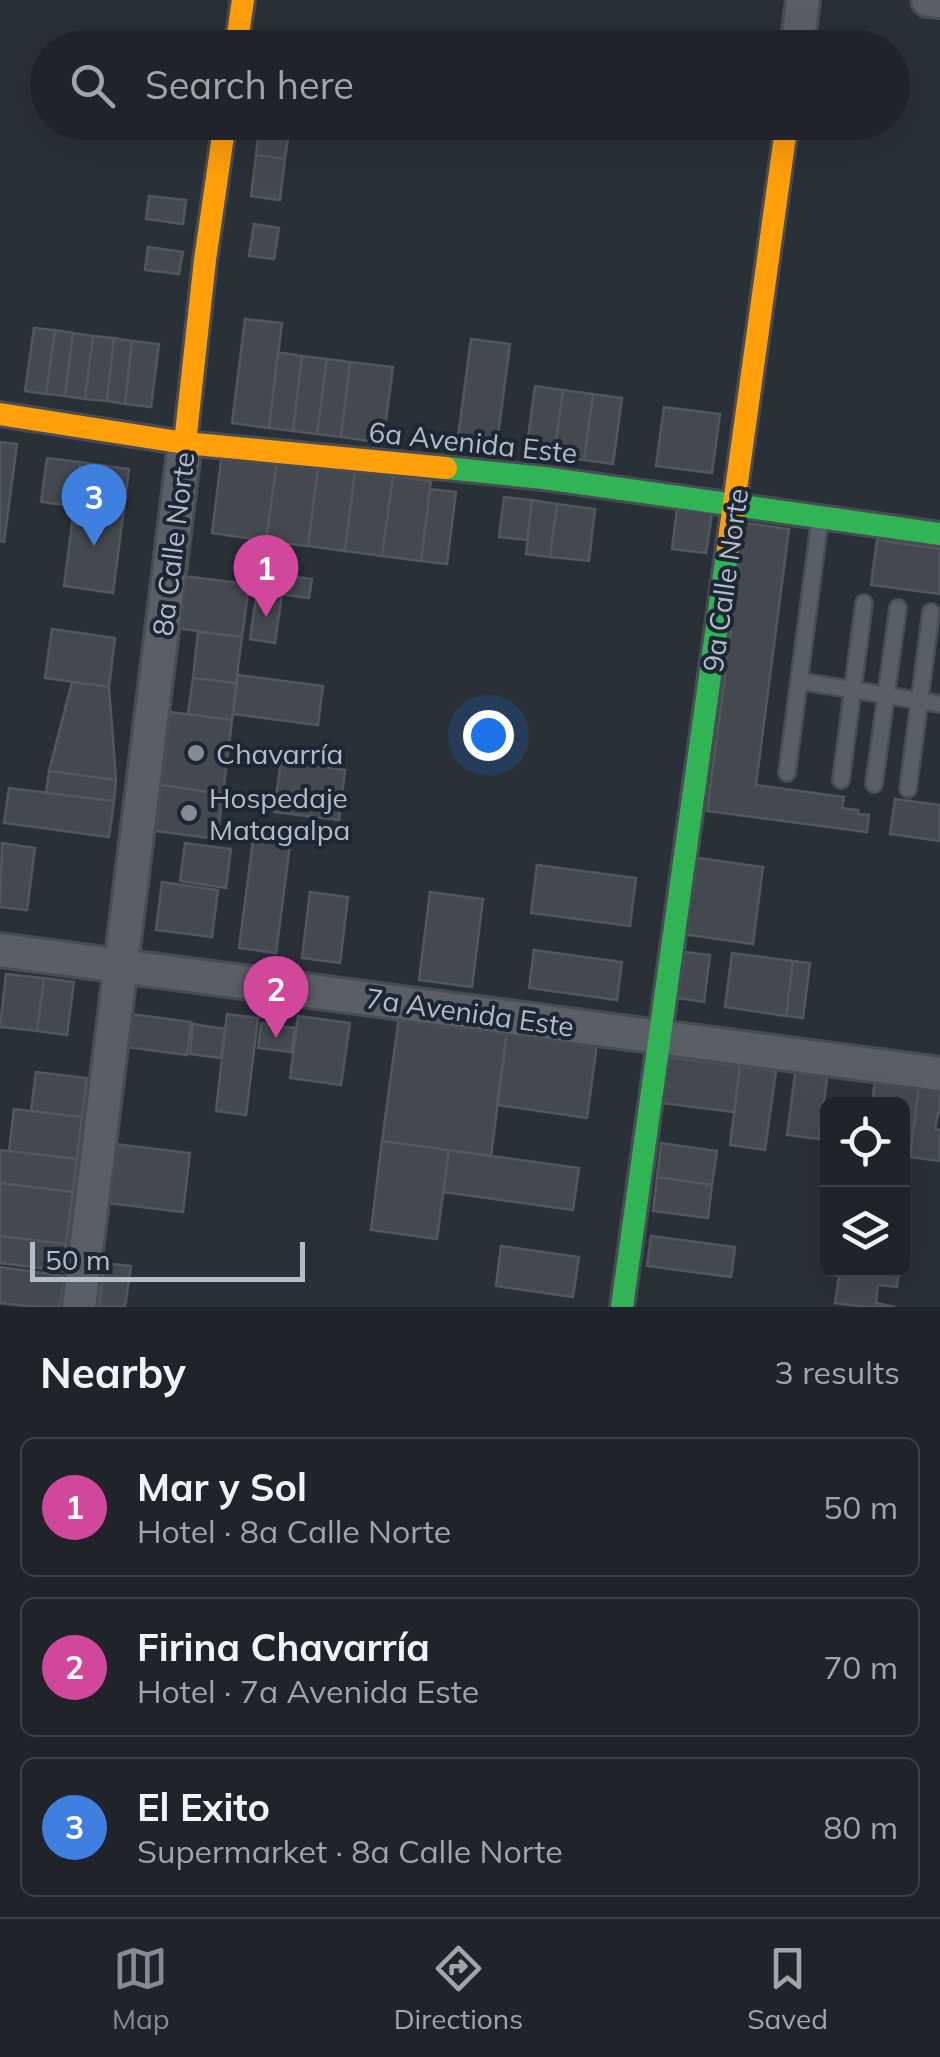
<!DOCTYPE html>
<html lang="en">
<head>
<meta charset="utf-8">
<style>
	:root { --surface:#20242a; --page:#2d3036; --text:#f1f3f6; --muted:#a2a4a8; --line:#3d4147; --accent:#848b96 }
	body { margin:0; font-family:Mulish,sans-serif; background:var(--page); color:var(--text) }
	.controls { position:absolute; right:30px; bottom:30px; display:grid; overflow:hidden; border-radius:15px; box-shadow:0 10px 40px #0002 }
	.controls button { width:90px; height:90px; display:grid; place-items:center; padding:0; border:0; border-bottom:2px solid var(--line); background:var(--surface); color:var(--text); font:50px sans-serif }
	.scale { position:absolute; left:30px; bottom:25px; width:275px; box-sizing:border-box; padding-left:10px; border:5px solid #b4bcc9; border-top:0; font-size:28px; line-height:35px; white-space:nowrap; color:#b4bcc9; -webkit-text-stroke:8px #1d2633; paint-order:stroke }
	.you { position:absolute; left:488px; top:735px; width:35px; height:35px; margin:-25px; border:8px solid #fff; border-radius:50%; background:#1a73e8; box-shadow:0 0 0 15px #1a73e833 }
	.badge { display:grid; place-items:center; width:65px; height:65px; border-radius:50%; background:var(--accent); color:#fff; font-size:32px; font-weight:700 }
	.pin { position:absolute; translate:-50% -82px; filter:drop-shadow(0 2px 5px #0008) }
	.pin::after { content:''; position:absolute; top:52px; width:35px; height:30px; background:inherit; clip-path:polygon(0 0,100% 0,50% 100%) }
	.list { margin:0; padding:0; list-style:none }
	h2 { display:flex; justify-content:space-between; align-items:center; height:130px; margin:0; padding:0 40px; font-size:42px }
	h2 small { font-size:32px; font-weight:400; color:var(--muted) }
	.list li { display:grid; grid-template-columns:65px 1fr auto; gap:30px; align-items:center; box-sizing:border-box; height:140px; margin:0 20px 20px; padding:0 20px; border:2px solid var(--line); border-radius:15px }
	.list b { display:block; font-size:38px; white-space:nowrap }
	.list p { margin:0; font-size:32px; white-space:nowrap; color:var(--muted) }
	.list em { font-size:32px; font-style:normal; color:var(--muted) }
	.icon { flex:none; width:55px; height:55px; fill:none; stroke:currentColor; stroke-width:2; stroke-linecap:round; stroke-linejoin:round }
	.map { position:relative; flex:none; width:940px; height:1307px; overflow:hidden }
	.search { position:absolute; background:var(--surface); box-shadow:0 10px 40px #0002; left:30px; right:30px; top:30px; height:110px; display:flex; align-items:center; gap:25px; box-sizing:border-box; padding:0 35px; border-radius:55px; color:var(--muted); font-size:38px }
	.sheet { height:610px; background:var(--surface) }
	nav { display:flex; justify-content:space-around; align-items:center; box-sizing:border-box; height:140px; border-top:2px solid var(--line); background:var(--surface); font-size:28px; color:var(--muted) }
	nav a { display:grid; justify-items:center; gap:5px }
	nav .on { color:var(--accent) }
	.map>svg:first-child { display:block }
	.building { fill:#444950; stroke:#52575f; stroke-width:2.5 }
	.lines { fill:none; stroke-linecap:round; stroke-linejoin:round }
	.lane-casing { stroke:#484c53; stroke-width:20 }
	.street-casing { stroke:#484c53; stroke-width:38 }
	.fast-casing { stroke:#484c53; stroke-width:28 }
	.slow-casing { stroke:#484c53; stroke-width:28 }
	.lane { stroke:#5a5e66; stroke-width:15 }
	.street { stroke:#5a5e66; stroke-width:32 }
	.fast { stroke:#30b455; stroke-width:22 }
	.slow { stroke:#ff9f0a; stroke-width:22 }
	.poi-dot { fill:#848b96; stroke:#1d2633; stroke-width:4 }
	.labels { text-anchor:middle; dominant-baseline:central; stroke-width:8; stroke-linejoin:round; paint-order:stroke }
	.street-label { font-size:28px; fill:#b4bcc9; stroke:#1d2633 }
	.poi-label { font-size:28px; fill:#b4bcc9; stroke:#1d2633; text-anchor:start }
</style>
</head>
<body>
<div class="map">
<svg width="940" height="1307" viewBox="0 0 940 1307">
	<rect width="100%" height="100%" fill="#2a3038"/>
	<!-- building -->
	<path class="building" d="M268 35 303 40 302 48H266Z
		M259 128 289 132 285 159 256 155Z
		M256 155 285 159 280 200 251 196Z
		M149 196 186 200 183 224 146 219Z
		M254 224 279 228 274 259 249 256Z
		M148 247 183 252 179 274 145 270Z
		M245 319 282 323 269 428 232 423Z
		M34 328 55 330 46 394 25 391Z
		M55 330 73 333 65 396 46 394Z
		M73 333 93 336 85 399 65 396Z
		M93 336 114 338 107 401 85 399Z
		M114 338 132 341 125 404 107 401Z
		M471 339 510 344 496 451 457 445Z
		M132 341 159 344 151 407 125 404Z
		M278 352 302 356 293 431 269 428Z
		M302 356 327 359 317 434 293 431Z
		M327 359 350 362 341 437 317 434Z
		M350 362 393 367 383 443 341 437Z
		M535 386 563 390 554 456 526 453Z
		M563 390 593 394 584 460 554 456Z
		M593 394 622 398 613 464 584 460Z
		M664 407 720 414 712 473 656 466Z
		M0 442 17 444 4 542 0 541Z
		M222 453 277 461 266 541 212 533Z
		M47 458 80 462 74 506 41 502Z
		M277 461 318 467 308 546 266 541Z
		M80 462 129 469 113 593 64 586Z
		M318 467 355 471 345 551 308 546Z
		M355 471 393 476 382 556 345 551Z
		M393 476 431 481 421 561 382 556Z
		M430 489 456 492 447 564 421 561Z
		M504 497 532 500 527 540 499 537Z
		M532 500 557 504 550 557 526 554Z
		M557 504 595 509 589 561 550 557Z
		M677 509 712 513 706 553 672 549Z
		M745 523 789 529 756 785 844 797 842 808 858 810V814L869 815 867 832 707 811Z
		M877 540 940 549V594L871 585Z
		M259 572 312 579 309 598 257 591Z
		M183 576 249 584 242 637 176 628Z
		M257 591 282 594 275 643 250 639Z
		M52 629 115 638 109 687 45 678Z
		M198 632 242 637 236 683 193 678Z
		M238 675 323 686 318 725 233 714Z
		M193 678 236 683 232 720 188 714Z
		M72 682 109 687 116 780 49 771Z
		M170 712 232 720 223 794 161 785Z
		M281 761 345 770 339 820 274 812Z
		M49 771 116 780 114 801 46 793Z
		M161 785 223 794 217 839 155 831Z
		M9 788 114 801 109 837 4 823Z
		M895 799 940 805V841L890 834Z
		M253 840 290 845 276 953 239 948Z
		M2 843 35 848 27 910 0 907Z
		M185 843 231 849 226 888 180 881Z
		M692 857 763 867 753 944 682 934Z
		M537 865 636 878 630 926 531 913Z
		M162 882 218 890 212 937 156 930Z
		M310 892 348 897 340 963 302 958Z
		M430 892 483 899 472 987 419 980Z
		M534 950 622 962 617 1000 529 988Z
		M685 952 710 955 704 1002 678 998Z
		M732 953 793 961 786 1016 725 1007Z
		M793 961 810 963 803 1018 786 1016Z
		M6 974 44 978 37 1031 0 1027Z
		M44 978 74 982 67 1035 37 1031Z
		M131 1014 191 1022 187 1055 126 1047Z
		M227 1014 258 1018 246 1115 216 1111Z
		M298 1016 350 1023 341 1085 290 1078Z
		M399 1017 507 1032 491 1156 382 1141Z
		M261 1023 295 1028 291 1052 258 1048Z
		M193 1024 225 1029 221 1058 190 1054Z
		M507 1032 597 1044 587 1118 497 1105Z
		M668 1057 740 1066 734 1112 662 1103Z
		M740 1066 776 1071 765 1150 730 1145Z
		M796 1067 828 1071 819 1139 787 1135Z
		M36 1072 87 1078 82 1117 31 1111Z
		M875 1080 919 1086 910 1157 902 1156V1104H872Z
		M919 1086 940 1089V1114L938 1113 935 1129 940 1130V1161L910 1157Z
		M14 1109 82 1117 77 1159 9 1151Z
		M382 1141 449 1150 437 1239 371 1230Z
		M661 1143 717 1151 712 1185 657 1177Z
		M115 1144 190 1153 183 1212 107 1203Z
		M0 1150 77 1159 73 1192 0 1183Z
		M449 1150 579 1168 573 1210 443 1192Z
		M657 1177 712 1185 708 1218 653 1211Z
		M0 1183 73 1192 66 1244 0 1236Z
		M0 1236 66 1244 63 1271 0 1263Z
		M651 1236 735 1247 731 1277 647 1266Z
		M501 1246 579 1257 573 1297 496 1286Z
		M104 1263 131 1266 125 1307H99Z
		M0 1267 64 1276 60 1307H36L0 1303Z
		M840 1270H899L897 1287 878 1285 876 1303 895 1307H865L835 1303Z"/>
	<g class="lines">
		<defs>
			<path id="lane" d="M799 681 940 704
				M787 773 820 519
				M841 780 864 603
				M874 784 898 608
				M908 789 931 612"/>
			<path id="street" d="M928 0 940 1
				M797 48 803 0
				M0 950 940 1074
				M79 1307 185 443"/>
			<path id="fast" d="M446 468 544 478 940 534
				M622 1307 728 547"/>
			<path id="slow" d="M236 48 243 0
				M0 414 185 443 446 468
				M185 443 205 260 225 122
				M728 547 787 122"/>
		</defs>
		<!-- lane casing -->
		<use href="#lane" class="lane-casing"/>
		<!-- street casing -->
		<use href="#street" class="street-casing"/>
		<!-- fast casing -->
		<use href="#fast" class="fast-casing"/>
		<!-- slow casing -->
		<use href="#slow" class="slow-casing"/>
		<!-- lane -->
		<use href="#lane" class="lane"/>
		<!-- street -->
		<use href="#street" class="street"/>
		<!-- fast -->
		<use href="#fast" class="fast"/>
		<!-- slow -->
		<use href="#slow" class="slow"/>
	</g>
	<!-- markers -->
	<g class="poi-dot">
		<circle cx="196" cy="753" r="10"/>
		<circle cx="189" cy="813" r="10"/>
	</g>
	<g class="labels">
		<!-- street labels -->
		<g class="street-label">
			<text transform="translate(473 442) rotate(6)">6a Avenida Este</text>
			<text transform="translate(173 544) rotate(-83)">8a Calle Norte</text>
			<text transform="translate(725 580) rotate(-82)">9a Calle Norte</text>
			<text transform="translate(470 1012) rotate(8)">7a Avenida Este</text>
		</g>
		<!-- poi labels -->
		<g class="poi-label">
			<text x="216" y="753">Chavarría</text>
			<text x="209" y="797">Hospedaje<tspan x="209" dy="32">Matagalpa</tspan></text>
		</g>
	</g>
</svg>
<div class="controls">
<button><svg class="icon" aria-label="locate" viewBox="0 0 24 24"><circle cx="12" cy="12" r="6"/><path d="M12 2v4M12 18v4M2 12h4M18 12h4"/></svg></button>
<button><svg class="icon" aria-label="layers" viewBox="0 0 24 24"><path d="M12 4l9 5-9 5-9-5zM3 14l9 5 9-5"/></svg></button>
</div>
<div class="scale">50 m</div>
<div class="you"></div>
<div class="pin badge" style="left:266px;top:617px;background:#d1479c">1</div>
<div class="pin badge" style="left:276px;top:1038px;background:#d1479c">2</div>
<div class="pin badge" style="left:94px;top:546px;background:#3f7fe0">3</div>
<div class="search"><svg class="icon" aria-label="search" viewBox="0 0 24 24"><circle cx="10" cy="10" r="6"/><path d="M15 15l6 6"/></svg>Search here</div>
</div>
<section class="sheet">
<h2>Nearby<small>3 results</small></h2>
<ul class="list">
<li><span class="badge" style="background:#d1479c">1</span><div><b>Mar y Sol</b><p>Hotel · 8a Calle Norte</p></div><em>50 m</em></li>
<li><span class="badge" style="background:#d1479c">2</span><div><b>Firina Chavarría</b><p>Hotel · 7a Avenida Este</p></div><em>70 m</em></li>
<li><span class="badge" style="background:#3f7fe0">3</span><div><b>El Exito</b><p>Supermarket · 8a Calle Norte</p></div><em>80 m</em></li>
</ul>
</section>
<nav>
<a class="on"><svg class="icon" aria-label="map" viewBox="0 0 24 24"><path d="M3 6l6-2 6 2 6-2v14l-6 2-6-2-6 2zM9 4v14M15 6v14"/></svg>Map</a>
<a><svg class="icon" aria-label="directions" viewBox="0 0 24 24"><path d="M12 3l9 9-9 9-9-9zM9 14v-3h6M13 9l2 2-2 2"/></svg>Directions</a>
<a><svg class="icon" aria-label="saved" viewBox="0 0 24 24"><path d="M7 4h10v16l-5-4-5 4z"/></svg>Saved</a>
</nav>
</body>
</html>
